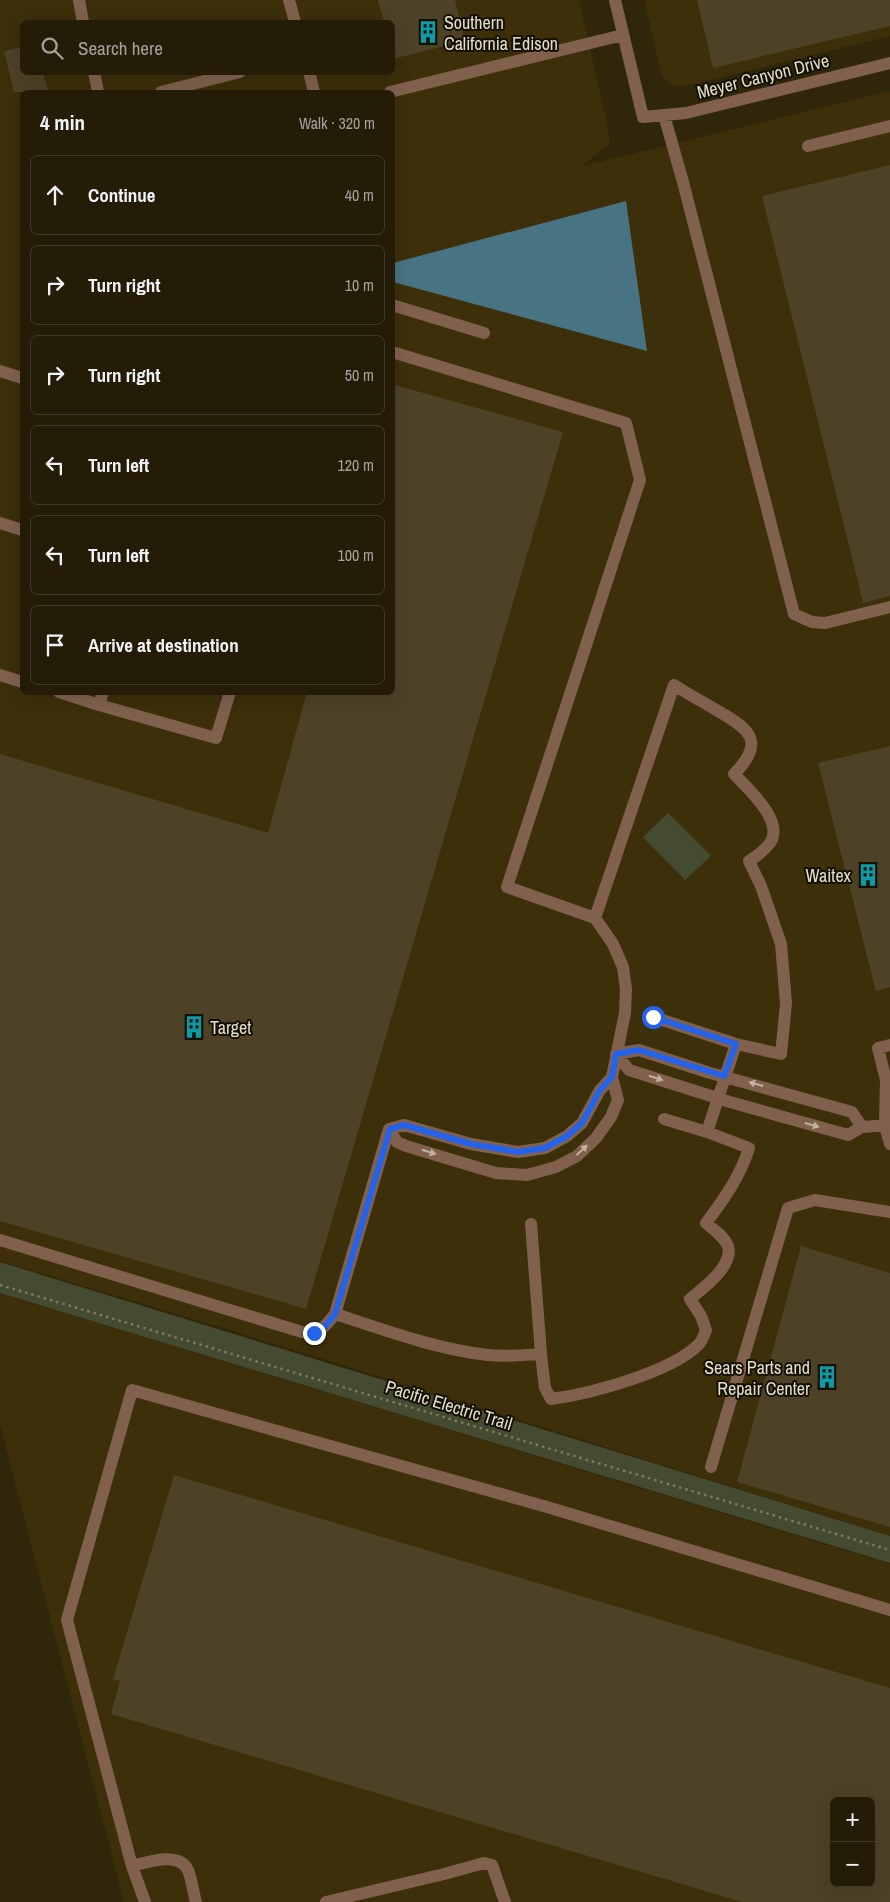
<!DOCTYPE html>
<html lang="en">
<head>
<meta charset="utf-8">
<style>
	:root { --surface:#241c07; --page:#2c2511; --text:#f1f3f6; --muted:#a3a19b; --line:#413a28 }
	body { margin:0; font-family:"Archivo Narrow",sans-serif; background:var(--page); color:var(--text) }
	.controls { position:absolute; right:15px; bottom:15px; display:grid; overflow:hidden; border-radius:8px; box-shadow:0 5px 20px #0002 }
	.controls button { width:45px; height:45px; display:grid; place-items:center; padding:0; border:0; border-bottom:1px solid var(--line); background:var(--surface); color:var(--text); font:25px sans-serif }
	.stop { position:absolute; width:15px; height:15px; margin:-11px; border:4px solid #2563eb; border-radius:50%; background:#fff }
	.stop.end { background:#2563eb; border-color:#fff; box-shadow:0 1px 5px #0008 }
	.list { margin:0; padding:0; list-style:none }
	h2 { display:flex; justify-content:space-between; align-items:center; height:65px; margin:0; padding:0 20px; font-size:21px }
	h2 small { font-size:16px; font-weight:400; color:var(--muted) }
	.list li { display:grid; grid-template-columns:32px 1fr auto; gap:15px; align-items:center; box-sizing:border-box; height:80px; margin:0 10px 10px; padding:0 10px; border:1px solid var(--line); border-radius:8px }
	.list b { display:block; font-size:19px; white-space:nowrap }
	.list em { font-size:16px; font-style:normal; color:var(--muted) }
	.icon { flex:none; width:28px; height:28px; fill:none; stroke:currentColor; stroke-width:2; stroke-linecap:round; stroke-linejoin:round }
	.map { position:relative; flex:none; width:890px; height:1902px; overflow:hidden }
	.search { position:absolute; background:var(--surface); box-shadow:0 5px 20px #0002; left:20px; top:20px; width:375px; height:55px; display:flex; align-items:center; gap:12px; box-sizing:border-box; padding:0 18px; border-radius:8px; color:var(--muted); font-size:19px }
	.panel { position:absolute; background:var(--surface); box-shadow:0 5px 20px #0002; left:20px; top:90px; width:375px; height:605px; border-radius:8px }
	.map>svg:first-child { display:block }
	.built { fill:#3c2f0a; fill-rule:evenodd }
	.green { fill:#444b30 }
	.water { fill:#487382 }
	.building { fill:#4d4226; fill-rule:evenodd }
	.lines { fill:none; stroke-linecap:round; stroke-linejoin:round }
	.path { stroke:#807861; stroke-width:2.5; stroke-dasharray:2.5 4; stroke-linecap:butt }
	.minor { stroke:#81614e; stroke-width:12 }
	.oneway { fill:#c1b2a1 }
	.route { stroke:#2563eb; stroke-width:6 }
	.labels { text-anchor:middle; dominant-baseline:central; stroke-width:4; stroke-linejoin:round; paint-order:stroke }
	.poi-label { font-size:18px; fill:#e3ddcd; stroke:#141005; text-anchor:start }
	.street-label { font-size:18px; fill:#e3ddcd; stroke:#141005 }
</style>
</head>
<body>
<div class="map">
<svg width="890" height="1902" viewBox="0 0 890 1902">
	<rect width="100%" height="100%" fill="#302609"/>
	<!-- built -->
	<path class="built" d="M0 0H579L607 123 610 144 582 166 890 91V1536L236 1332 0 1261ZM22 22H392V72H22ZM22 92H392V692H22Z
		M644 0H890V36L699 83 676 87 662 77Z
		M0 1293 890 1564V1902H124L0 1425ZM834 1801H871V1883H834Z"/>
	<!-- green -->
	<path class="green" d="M668 813 711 856 685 880 643 837Z
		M0 1262 890 1536V1563L0 1293Z"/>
	<!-- water -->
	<path class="water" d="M626 201 647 351 393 282V263Z"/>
	<!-- building -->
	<path class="building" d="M378 0H455L465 41 392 59V22H384Z
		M697 0H890V26L713 68Z
		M22 47V72H43L48 92H14L4 51Z
		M890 165V596L863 603 762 196Z
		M395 385 563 432 306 1309 0 1221V754L268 833 307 692H392V392Z
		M890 746V987L876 991 818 763Z
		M801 1246 890 1273V1527L737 1482Z
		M174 1475 890 1688V1902H742L111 1714 120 1681 113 1679ZM834 1801H871V1883H834Z"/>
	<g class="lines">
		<!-- path -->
		<path class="path" d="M0 1285 890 1550"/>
		<!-- minor -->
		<path class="minor" d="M79 0 83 22
			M289 0 295 22
			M615 0 643 117 686 113 890 63
			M94 72 98 92
			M309 72 314 92
			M161 92 240 72
			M390 92 623 35
			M664 115 683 182 794 614 812 622 825 623 890 607
			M808 146 890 126
			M392 305 484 333
			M0 371 22 378
			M0 523 22 530
			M0 675 22 682
			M59 692 99 705 103 692
			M99 705 216 738 230 692
			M653 1017 736 1044
			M890 1045 878 1048 886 1080 885 1126 890 1144
			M616 1054 629 1070 730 1102 848 1135 862 1127 890 1125
			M616 1054 639 1050 710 1073 852 1112 862 1127
			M664 1119 707 1132
			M389 1129 397 1142 406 1146 496 1173 527 1175 556 1167 577 1156 596 1138 611 1117 618 1100 612 1077 625 1013 626 989 623 967 613 944 595 918 507 887 640 480 626 423 392 352
			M389 1129 404 1125 471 1144 518 1152 545 1148 567 1136 582 1123 600 1090 612 1077
			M531 1224 541 1354
			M0 1240 302 1332C320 1334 325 1327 335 1314L389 1129
			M335 1314C385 1330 435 1349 488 1355 505 1357 524 1355 541 1354L545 1388 551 1399C590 1394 672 1372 699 1344 702 1341 704 1335 706 1330L701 1316 690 1299C703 1288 734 1266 728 1246 724 1236 714 1230 706 1223 724 1199 740 1177 749 1148L707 1132 736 1044 781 1054 786 1003 781 944 761 886 749 861C757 856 764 851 770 843 785 821 748 789 734 774 766 742 750 729 718 711 703 702 688 694 674 685L595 918
			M711 1467 788 1208 815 1200 890 1212
			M132 1866C147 1862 179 1851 188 1870 192 1880 193 1892 196 1902
			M145 1902 132 1866 67 1620 132 1390 547 1507 890 1610
			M326 1902 444 1874 484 1863 492 1865 505 1902"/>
	</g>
	<!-- one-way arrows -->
	<defs><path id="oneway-solid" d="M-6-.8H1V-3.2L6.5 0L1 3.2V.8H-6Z" transform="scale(1.25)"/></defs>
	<g class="oneway">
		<use href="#oneway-solid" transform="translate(656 1078) rotate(18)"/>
		<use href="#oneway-solid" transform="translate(756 1084) rotate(-164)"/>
		<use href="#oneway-solid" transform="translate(812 1125) rotate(16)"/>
		<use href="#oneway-solid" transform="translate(582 1150) rotate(-43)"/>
		<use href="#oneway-solid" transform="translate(429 1152) rotate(18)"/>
	</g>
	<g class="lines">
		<!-- route -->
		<path class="route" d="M314 1333 322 1330 335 1314 390 1129 404 1125 471 1144 518 1152 545 1148 567 1136 582 1123 600 1090 612 1077 616 1054 639 1050 724 1076 736 1044 653 1017"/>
	</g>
	<!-- icons -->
	<defs>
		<symbol id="building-bare" viewBox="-9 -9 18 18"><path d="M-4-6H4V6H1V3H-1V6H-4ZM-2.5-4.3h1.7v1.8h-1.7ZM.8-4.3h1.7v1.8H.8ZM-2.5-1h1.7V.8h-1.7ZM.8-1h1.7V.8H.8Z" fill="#0f9aa8" stroke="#141005" stroke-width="2.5" paint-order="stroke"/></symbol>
	</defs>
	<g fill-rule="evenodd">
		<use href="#building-bare" x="412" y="16" width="32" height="32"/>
		<use href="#building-bare" x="852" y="859" width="32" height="32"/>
		<use href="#building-bare" x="178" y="1011" width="32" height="32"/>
		<use href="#building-bare" x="811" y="1361" width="32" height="32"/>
	</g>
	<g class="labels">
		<!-- poi labels -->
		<g class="poi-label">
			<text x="444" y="22">Southern<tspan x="444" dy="21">California Edison</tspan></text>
			<text x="851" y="875" text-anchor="end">Waitex</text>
			<text x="210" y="1027">Target</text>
			<text x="810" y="1367" text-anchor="end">Sears Parts and<tspan x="810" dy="21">Repair Center</tspan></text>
		</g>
		<!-- street labels -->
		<g class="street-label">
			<text transform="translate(763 76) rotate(-14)">Meyer Canyon Drive</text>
			<text transform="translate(449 1405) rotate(17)">Pacific Electric Trail</text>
		</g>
	</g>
</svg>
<div class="controls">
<button>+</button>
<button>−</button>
</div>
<div class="stop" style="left:653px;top:1017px"></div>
<div class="stop end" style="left:314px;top:1333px"></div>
<div class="search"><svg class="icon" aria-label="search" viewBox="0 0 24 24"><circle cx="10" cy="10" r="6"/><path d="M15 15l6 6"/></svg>Search here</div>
<section class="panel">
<h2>4 min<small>Walk · 320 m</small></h2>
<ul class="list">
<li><svg class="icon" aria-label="ahead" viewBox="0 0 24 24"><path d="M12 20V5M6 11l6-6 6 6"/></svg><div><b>Continue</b></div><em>40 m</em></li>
<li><svg class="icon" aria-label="right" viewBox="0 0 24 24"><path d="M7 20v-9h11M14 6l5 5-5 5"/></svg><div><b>Turn right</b></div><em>10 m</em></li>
<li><svg class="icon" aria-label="right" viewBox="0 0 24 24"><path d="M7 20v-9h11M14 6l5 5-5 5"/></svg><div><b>Turn right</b></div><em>50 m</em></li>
<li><svg class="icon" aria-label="left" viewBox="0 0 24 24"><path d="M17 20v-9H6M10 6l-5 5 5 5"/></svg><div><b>Turn left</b></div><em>120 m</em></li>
<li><svg class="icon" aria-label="left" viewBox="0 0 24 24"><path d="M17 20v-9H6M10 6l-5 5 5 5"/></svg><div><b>Turn left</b></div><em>100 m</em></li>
<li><svg class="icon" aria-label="arrive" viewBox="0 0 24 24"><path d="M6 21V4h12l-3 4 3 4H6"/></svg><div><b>Arrive at destination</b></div></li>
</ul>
</section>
</div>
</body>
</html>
